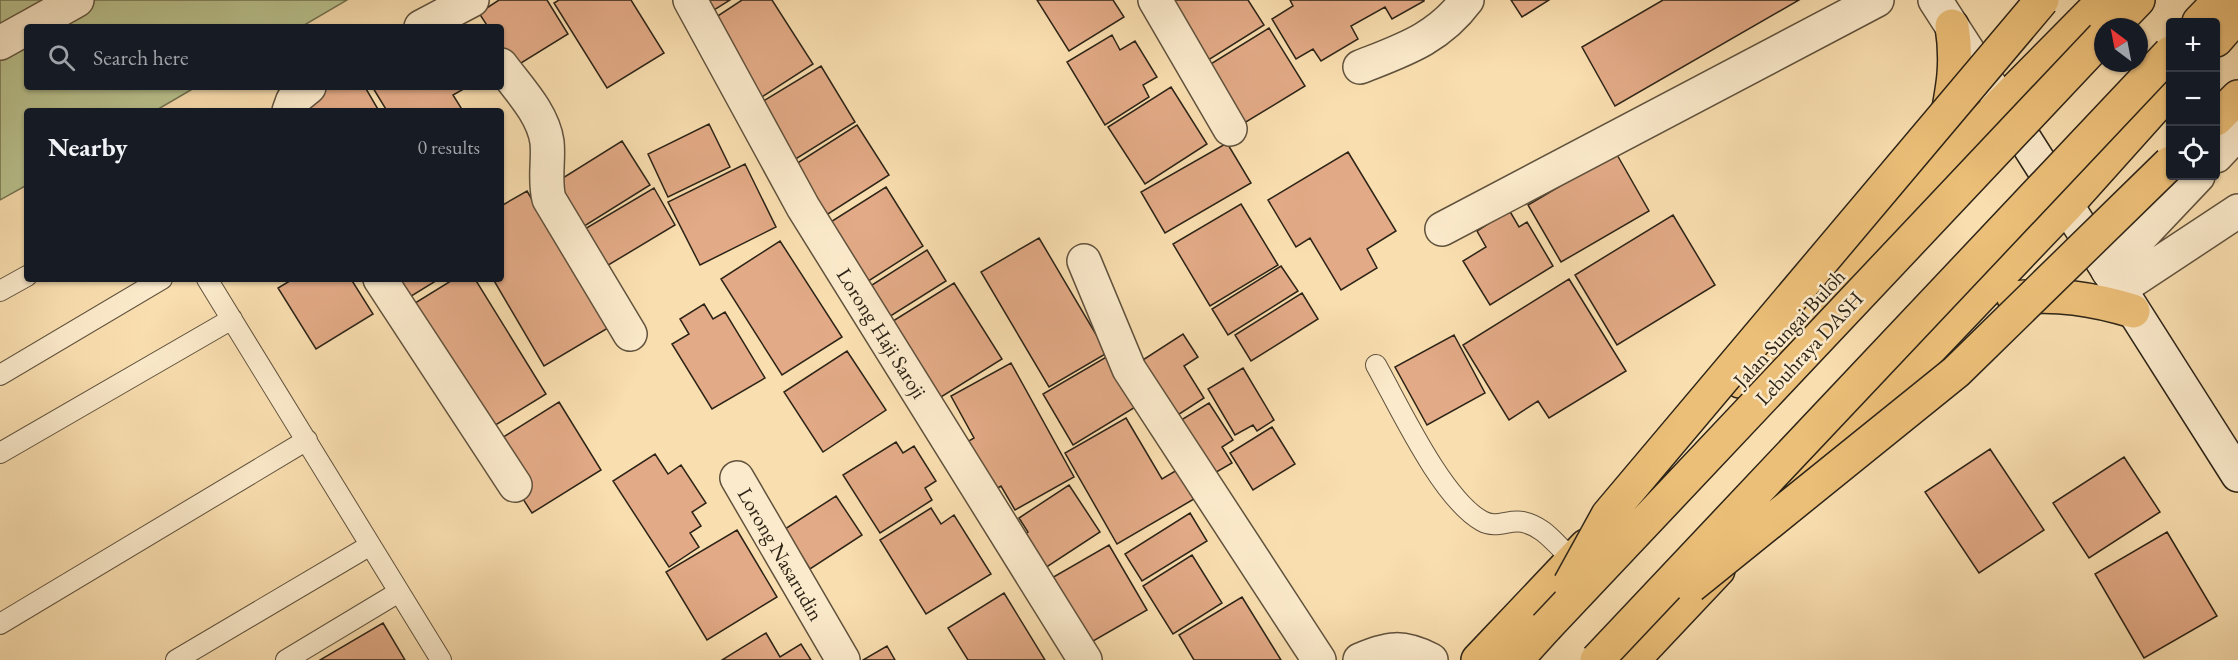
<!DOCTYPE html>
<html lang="en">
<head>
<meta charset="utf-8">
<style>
	:root { --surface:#171b24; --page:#20242c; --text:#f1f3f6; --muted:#9ea1a6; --line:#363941 }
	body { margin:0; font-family:"EB Garamond",serif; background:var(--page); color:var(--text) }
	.controls { position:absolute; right:18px; top:18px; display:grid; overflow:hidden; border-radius:6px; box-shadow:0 2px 4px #0004 }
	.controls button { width:54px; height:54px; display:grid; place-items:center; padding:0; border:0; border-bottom:2px solid var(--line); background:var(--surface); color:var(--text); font:30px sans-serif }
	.compass { position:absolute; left:2094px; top:18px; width:54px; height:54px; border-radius:50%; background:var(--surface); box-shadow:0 2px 4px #0004; rotate:328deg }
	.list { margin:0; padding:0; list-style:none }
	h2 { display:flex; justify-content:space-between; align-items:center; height:78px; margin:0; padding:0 24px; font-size:26px }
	h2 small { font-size:20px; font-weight:400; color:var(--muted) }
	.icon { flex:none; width:33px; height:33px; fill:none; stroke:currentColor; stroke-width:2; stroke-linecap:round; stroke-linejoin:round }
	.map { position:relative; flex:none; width:2238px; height:660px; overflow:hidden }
	.search { position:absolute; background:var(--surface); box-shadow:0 2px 4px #0004; left:24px; top:24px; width:480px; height:66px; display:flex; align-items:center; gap:15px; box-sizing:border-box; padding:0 21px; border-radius:6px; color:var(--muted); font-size:22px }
	.panel { position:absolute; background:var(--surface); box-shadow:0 2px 4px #0004; left:24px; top:108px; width:480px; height:174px; border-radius:6px }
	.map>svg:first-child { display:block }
	.green { fill:#b9c28e; stroke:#737352; stroke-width:1.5 }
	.building { fill:#e2aa86; stroke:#2d2417; stroke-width:1.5 }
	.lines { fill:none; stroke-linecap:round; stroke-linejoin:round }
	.lane-casing { stroke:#60523d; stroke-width:22 }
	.street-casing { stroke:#60523d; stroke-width:36 }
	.secondary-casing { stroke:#2d2417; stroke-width:36 }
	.highway-casing { stroke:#2d2417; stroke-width:36 }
	.lane { stroke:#fbeacb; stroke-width:20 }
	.street { stroke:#fbeacb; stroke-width:33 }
	.secondary { stroke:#fbeacb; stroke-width:33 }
	.highway { stroke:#ecbf78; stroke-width:33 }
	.highway-bridge-casing { stroke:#2d2417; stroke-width:36; stroke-linecap:butt }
	.highway-bridge { stroke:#ecbf78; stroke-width:33 }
	.labels { text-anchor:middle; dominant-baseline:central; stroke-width:5; stroke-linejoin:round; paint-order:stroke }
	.street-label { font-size:21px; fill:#2d2417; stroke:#fbeacb }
</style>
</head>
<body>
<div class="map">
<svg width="2238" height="660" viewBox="0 0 2238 660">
	<rect width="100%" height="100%" fill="#f9deaf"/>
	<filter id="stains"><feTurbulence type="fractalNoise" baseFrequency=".00333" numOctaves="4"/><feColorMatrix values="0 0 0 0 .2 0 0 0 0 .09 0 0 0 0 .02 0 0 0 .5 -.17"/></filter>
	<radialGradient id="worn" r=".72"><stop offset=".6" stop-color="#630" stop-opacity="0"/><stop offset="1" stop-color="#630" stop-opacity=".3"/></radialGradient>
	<!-- green -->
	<path class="green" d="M0 0H347L301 27H27V87H196L155 111H27V185L0 200Z"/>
	<!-- building -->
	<path class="building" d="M499 0H547L568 34 513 68 501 48V27H488L479 13Z
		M559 0H631L664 53 607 88 554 3Z
		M697 0H730L706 15Z
		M742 0H772L813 64 754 102 704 25Z
		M1037 0H1113L1124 17 1069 51Z
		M1168 0H1248L1264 25 1202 64Z
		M1290 0H1424V1L1392 19 1385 7 1351 26 1358 39 1321 61 1313 49 1296 59 1272 19 1293 6Z
		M1511 0H1549L1522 17Z
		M1663 0H1799L1615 106 1582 47Z
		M1269 28 1305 86 1236 128 1201 70Z
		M1112 35 1120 50 1135 41 1157 77 1143 85 1149 97 1105 125 1067 62Z
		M821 66 855 122 786 165 752 108Z
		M320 87H365L379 111H286Z
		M467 87 453 95 463 111H387L373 88Z
		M1171 87 1207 144 1145 184 1108 127Z
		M709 124 730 167 668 197 648 154Z
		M857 125 889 175 817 221 785 171Z
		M622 141 650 185 578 230 550 186Z
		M1227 143 1251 183 1165 233 1141 192Z
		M1348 152 1396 231 1367 249 1377 268 1341 290 1310 238 1296 247 1268 200Z
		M1616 153 1649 211 1561 262 1528 205Z
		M745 164 776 227 700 265 668 202Z
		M886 187 923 246 856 289 818 230Z
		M654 188 675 225 600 270 578 233Z
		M527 191 608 328 544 366 493 279H501V206Z
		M1505 203 1519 227 1527 222 1553 266 1490 305 1463 261 1486 247 1477 231 1488 224 1484 216Z
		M1241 204 1278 265 1210 306 1173 244Z
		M1673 215 1715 285 1617 345 1575 275Z
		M1039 238 1107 353 1049 387 981 272Z
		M780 241 842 337 782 375 721 279Z
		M927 250 946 281 881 322 861 292Z
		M1281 266 1298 291 1228 335 1212 309Z
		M293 279H351L373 314 316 349 278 288Z
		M386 279H439L400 303Z
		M454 279H475L546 394 484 432 407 308Z
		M1569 279 1626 371 1549 418 1538 401 1509 420 1463 345Z
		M954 283 1002 359 933 402 885 326Z
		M1302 293 1318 319 1251 361 1235 335Z
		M704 304 713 319 725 312 765 378 712 409 672 344 689 334 680 319Z
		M1183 334 1198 357 1184 366 1204 398 1167 422 1132 367Z
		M1454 335 1485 393 1427 425 1395 367Z
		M847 351 886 410 823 452 784 392Z
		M1108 356 1137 406 1073 445 1043 394Z
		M1011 363 1074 477 1015 510 1001 486 989 493 962 445 974 438 951 396Z
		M1243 368 1274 420 1257 431 1253 425 1235 435 1208 389Z
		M559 402 601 470 532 513 489 446Z
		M1209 403 1233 440 1222 447 1232 463 1206 478 1173 425Z
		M1126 418 1162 479 1177 470 1194 499 1117 544 1065 453Z
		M1272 427 1295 464 1253 490 1230 453Z
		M896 442 903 453 914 446 936 481 925 488 932 500 880 533 843 475Z
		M1990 449 2044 530 1979 573 1925 492Z
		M655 454 668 474 681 465 706 503 692 512 701 526 690 533 699 547 669 567 613 481Z
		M2124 457 2160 512 2089 558 2053 503Z
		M1069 485 1100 532 1042 570 1021 537 1028 532 1019 518Z
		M836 496 862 535 810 569 785 529Z
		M931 508 941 524 954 515 991 574 926 614 880 540Z
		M1190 513 1207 541 1142 581 1125 554Z
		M737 530 777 597 707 640 666 572Z
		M2167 532 2217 616 2144 658 2095 574Z
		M1109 545 1147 610 1088 644 1050 579Z
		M1192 555 1222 603 1173 634 1143 586Z
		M1004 593 1045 660H968L948 628Z
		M1242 597 1281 660H1194L1179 635Z
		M383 623 405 660H320Z
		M766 633 780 657 801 644 811 660H722Z
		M887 646 895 660H863Z"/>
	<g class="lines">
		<defs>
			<path id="lane" d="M207 279 441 660
				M0 291 27 276
				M1376 365C1399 406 1442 499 1482 521 1496 529 1509 519 1523 522 1546 527 1556 546 1574 560
				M0 375 162 279
				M0 453 232 319
				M0 624 307 440
				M176 660 369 546
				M286 660 399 592"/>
			<path id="street" d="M690 0 803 207 1085 660
				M1155 0 1230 129
				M1935 0 2002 104
				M29 27 77 0
				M421 27 472 0
				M0 43 27 28
				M501 65C517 87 543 113 547 142 549 161 544 180 549 199L630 334
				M1360 67C1403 50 1438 39 1467 0
				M289 111 293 100 309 87
				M2216 156 2238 133
				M1442 229 1877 0
				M1084 261 1129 369 1319 660
				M2108 271 2198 176
				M380 279 515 485
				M2120 289 2238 211
				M737 478 843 660
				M1360 660C1390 648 1401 645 1431 660"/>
			<path id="secondary" d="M2003 105 2238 475"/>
			<path id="highway" d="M2199 22 2220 0
				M2112 27 2138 0
				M2216 40 2238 15
				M2216 119 2238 97
				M1946 124C1953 88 1958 64 1952 26
				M2014 298C2056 293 2093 299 2133 311
				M1740 381 1922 184 2104 0
				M1802 483 2066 206 2170 90
				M1478 660 1586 546
				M1516 660 1546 627
				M1633 660 1718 570"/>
		</defs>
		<!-- lane casing -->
		<use href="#lane" class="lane-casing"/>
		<!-- street casing -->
		<use href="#street" class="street-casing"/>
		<!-- secondary casing -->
		<use href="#secondary" class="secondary-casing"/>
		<!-- highway casing -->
		<use href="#highway" class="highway-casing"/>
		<!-- lane -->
		<use href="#lane" class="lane"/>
		<!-- street -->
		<use href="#street" class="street"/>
		<!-- secondary -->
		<use href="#secondary" class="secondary"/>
		<!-- highway -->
		<use href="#highway" class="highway"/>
		<defs>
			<path id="highway-bridge" d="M1570 584 1608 515 2042 0
				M1691 586 1956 372 2170 163
				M1546 627 2103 37
				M1597 660 2170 53"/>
		</defs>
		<!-- highway-bridge casing -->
		<use href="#highway-bridge" class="highway-bridge-casing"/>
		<!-- highway-bridge -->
		<use href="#highway-bridge" class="highway-bridge"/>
	</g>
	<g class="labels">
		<!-- street labels -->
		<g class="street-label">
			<text transform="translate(1789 328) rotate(-47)">Jalan Sungai Buloh</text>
			<text transform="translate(882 333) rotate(58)">Lorong Haji Saroji</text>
			<text transform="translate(1809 348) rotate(-47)">Lebuhraya DASH</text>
			<text transform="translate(781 554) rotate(60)">Lorong Nasarudin</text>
		</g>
	</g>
	<rect width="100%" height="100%" filter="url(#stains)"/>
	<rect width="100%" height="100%" fill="url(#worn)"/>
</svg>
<div class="controls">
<button>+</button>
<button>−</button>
<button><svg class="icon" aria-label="locate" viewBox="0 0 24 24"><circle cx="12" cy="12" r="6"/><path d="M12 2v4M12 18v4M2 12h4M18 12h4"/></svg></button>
</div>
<svg class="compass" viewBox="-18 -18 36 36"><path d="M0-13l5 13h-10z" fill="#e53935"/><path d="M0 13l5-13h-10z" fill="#9ea1a6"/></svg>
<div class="search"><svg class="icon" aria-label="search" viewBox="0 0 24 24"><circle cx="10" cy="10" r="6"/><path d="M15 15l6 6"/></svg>Search here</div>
<section class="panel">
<h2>Nearby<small>0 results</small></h2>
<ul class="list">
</ul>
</section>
</div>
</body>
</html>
